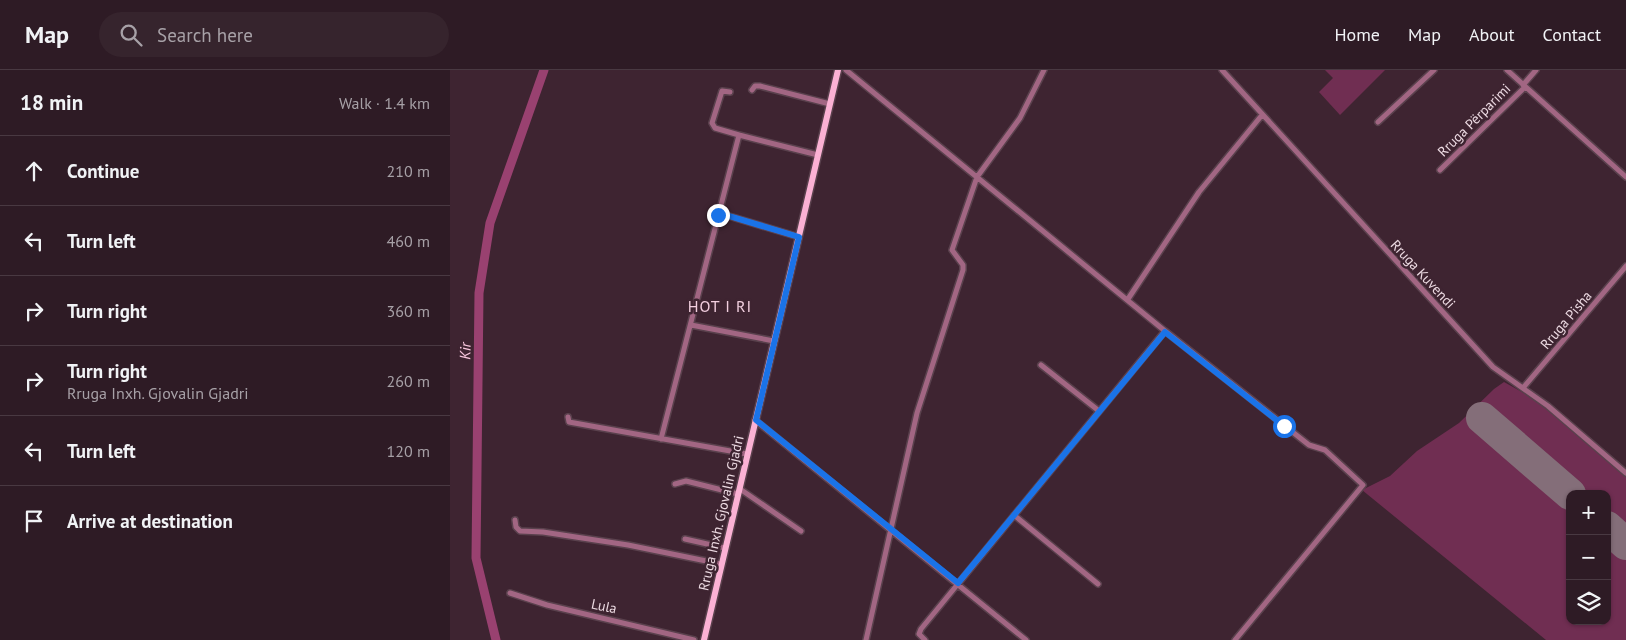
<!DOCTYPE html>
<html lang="en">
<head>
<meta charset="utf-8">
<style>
	:root { --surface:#2e1b25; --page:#36242d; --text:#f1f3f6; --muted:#a7a1a7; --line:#493942 }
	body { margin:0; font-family:"PT Sans",sans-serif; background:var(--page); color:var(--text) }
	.controls { position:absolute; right:15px; bottom:15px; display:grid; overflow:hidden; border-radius:10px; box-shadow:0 1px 4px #0004 }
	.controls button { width:45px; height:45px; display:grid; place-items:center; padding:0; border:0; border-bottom:1px solid var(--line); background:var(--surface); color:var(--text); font:25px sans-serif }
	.stop { position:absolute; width:15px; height:15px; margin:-11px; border:4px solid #1a73e8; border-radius:50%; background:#fff }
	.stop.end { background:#1a73e8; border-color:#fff; box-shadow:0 1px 5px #0008 }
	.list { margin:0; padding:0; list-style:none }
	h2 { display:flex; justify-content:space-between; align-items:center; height:65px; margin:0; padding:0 20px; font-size:21px }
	h2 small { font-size:16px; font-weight:400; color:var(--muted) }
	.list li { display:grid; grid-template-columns:32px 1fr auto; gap:15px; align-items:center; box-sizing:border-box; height:70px; padding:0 20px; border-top:1px solid var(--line) }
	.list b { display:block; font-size:19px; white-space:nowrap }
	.list p { margin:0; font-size:16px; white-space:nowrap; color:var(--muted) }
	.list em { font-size:16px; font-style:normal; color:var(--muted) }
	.icon { flex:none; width:28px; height:28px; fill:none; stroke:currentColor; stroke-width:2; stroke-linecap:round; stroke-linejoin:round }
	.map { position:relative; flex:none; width:1176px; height:570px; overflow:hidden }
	header { display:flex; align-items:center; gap:30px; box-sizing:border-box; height:70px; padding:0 25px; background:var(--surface); border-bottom:1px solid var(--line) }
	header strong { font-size:24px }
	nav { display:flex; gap:28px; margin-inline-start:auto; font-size:18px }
	.search { width:350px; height:45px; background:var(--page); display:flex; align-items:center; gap:12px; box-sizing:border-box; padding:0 18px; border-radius:28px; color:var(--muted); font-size:19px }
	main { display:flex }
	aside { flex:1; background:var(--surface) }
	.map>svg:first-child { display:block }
	.green { fill:#702e52; fill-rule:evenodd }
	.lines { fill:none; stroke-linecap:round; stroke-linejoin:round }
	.river { stroke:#994170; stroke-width:9 }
	.runway { stroke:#846e79; stroke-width:32 }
	.minor-casing { stroke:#5a414d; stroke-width:8 }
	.major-casing { stroke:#5a414d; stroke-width:9 }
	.minor { stroke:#a26683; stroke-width:5 }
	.major { stroke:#fbb1d4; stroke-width:6 }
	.route { stroke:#1a73e8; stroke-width:6 }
	.labels { text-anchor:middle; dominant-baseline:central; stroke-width:5; stroke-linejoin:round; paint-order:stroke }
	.street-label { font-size:14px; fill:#ecdae2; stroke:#3e2431 }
	.water-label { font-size:15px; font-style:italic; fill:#f8c6dd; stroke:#3e2431 }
	.quarter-label { font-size:16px; letter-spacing:1px; fill:#f2cfdf; stroke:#3e2431 }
</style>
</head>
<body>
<header>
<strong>Map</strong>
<div class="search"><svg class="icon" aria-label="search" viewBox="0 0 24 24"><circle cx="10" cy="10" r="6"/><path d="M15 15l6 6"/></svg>Search here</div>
<nav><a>Home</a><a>Map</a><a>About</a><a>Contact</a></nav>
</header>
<main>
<aside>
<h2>18 min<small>Walk · 1.4 km</small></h2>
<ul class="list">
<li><svg class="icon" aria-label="ahead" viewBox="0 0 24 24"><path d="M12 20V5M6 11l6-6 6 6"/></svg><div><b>Continue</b></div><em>210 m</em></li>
<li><svg class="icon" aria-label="left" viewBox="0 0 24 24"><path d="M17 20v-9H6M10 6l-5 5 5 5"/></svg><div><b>Turn left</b></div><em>460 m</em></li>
<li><svg class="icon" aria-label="right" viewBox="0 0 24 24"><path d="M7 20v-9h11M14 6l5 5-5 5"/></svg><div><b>Turn right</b></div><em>360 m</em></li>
<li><svg class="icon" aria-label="right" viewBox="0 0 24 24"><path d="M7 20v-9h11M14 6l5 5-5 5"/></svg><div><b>Turn right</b><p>Rruga Inxh. Gjovalin Gjadri</p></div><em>260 m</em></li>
<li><svg class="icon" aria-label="left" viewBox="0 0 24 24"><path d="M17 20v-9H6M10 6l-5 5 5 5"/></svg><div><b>Turn left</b></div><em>120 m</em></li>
<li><svg class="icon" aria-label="arrive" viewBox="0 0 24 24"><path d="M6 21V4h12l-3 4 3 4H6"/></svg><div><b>Arrive at destination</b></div></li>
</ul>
</aside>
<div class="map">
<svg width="1176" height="570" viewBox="0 0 1176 570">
	<rect width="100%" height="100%" fill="#3e2431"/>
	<!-- green -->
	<path class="green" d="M875 0H935L890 45 869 22 883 8Z
		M1054 312 1088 331 1176 405V570H1096L912 420 940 406 967 381 1009 353 1044 319ZM1120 424H1157V551H1120Z"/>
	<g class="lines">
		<!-- river -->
		<path class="river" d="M46 570 26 488 29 223 40 153 94 0"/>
		<!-- runway -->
		<path class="runway" d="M1032 348 1120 424
			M1157 457 1176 474"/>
		<defs>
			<path id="minor" d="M396 0 715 261 471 559 469 564 475 570
				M772 0 1043 297 1098 336 1176 403
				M1057 0 1176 107
				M1073 15 1086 0
				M302 20 305 16H310L380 34
				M928 52 984 0
				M289 65 368 85
				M990 100 1075 17
				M269 143 349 167
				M678 229 749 122 812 45
				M241 255 324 271
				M715 261 859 375 875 380 913 415 785 570
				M591 295 649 341
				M1073 318 1176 196
				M118 347 119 352 297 384
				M305 350 576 570
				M211 369 289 65 265 58 262 53 272 21 280 22
				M225 414 236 411 288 424
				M290 419 351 461
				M564 445 648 514
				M65 450 66 457 70 461 93 462 178 475 271 494
				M235 469 275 478
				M60 523 97 535 244 570
				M416 570 467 343 513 200V195L502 180 527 107 570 48 594 0"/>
			<path id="major" d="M254 570 388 0"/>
		</defs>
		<!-- minor casing -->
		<use href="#minor" class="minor-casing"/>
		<!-- major casing -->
		<use href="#major" class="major-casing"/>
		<!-- minor -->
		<use href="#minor" class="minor"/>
		<!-- major -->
		<use href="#major" class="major"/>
	</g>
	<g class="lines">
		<!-- route -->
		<path class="route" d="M268 145 269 143 349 167 306 350 508 513 715 262 834 356"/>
	</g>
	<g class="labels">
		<!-- street labels -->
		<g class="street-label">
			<text transform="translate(1024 50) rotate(-45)">Rruga Përparimi</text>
			<text transform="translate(973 204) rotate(47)">Rruga Kuvendi</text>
			<text transform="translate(1116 250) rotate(-50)">Rruga Pisha</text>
			<text transform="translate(271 443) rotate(-77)">Rruga Inxh. Gjovalin Gjadri</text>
			<text transform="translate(154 536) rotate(12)">Lula</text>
		</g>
		<!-- water labels -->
		<g class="water-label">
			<text transform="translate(15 281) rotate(-89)">Kir</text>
		</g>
		<!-- quarter labels -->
		<g class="quarter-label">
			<text x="270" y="236">HOT I RI</text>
		</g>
	</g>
</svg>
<div class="controls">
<button>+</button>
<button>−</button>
<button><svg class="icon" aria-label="layers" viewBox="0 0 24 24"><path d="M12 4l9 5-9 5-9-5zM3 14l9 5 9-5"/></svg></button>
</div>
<div class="stop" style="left:834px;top:356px"></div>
<div class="stop end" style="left:268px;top:145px"></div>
</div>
</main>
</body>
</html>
